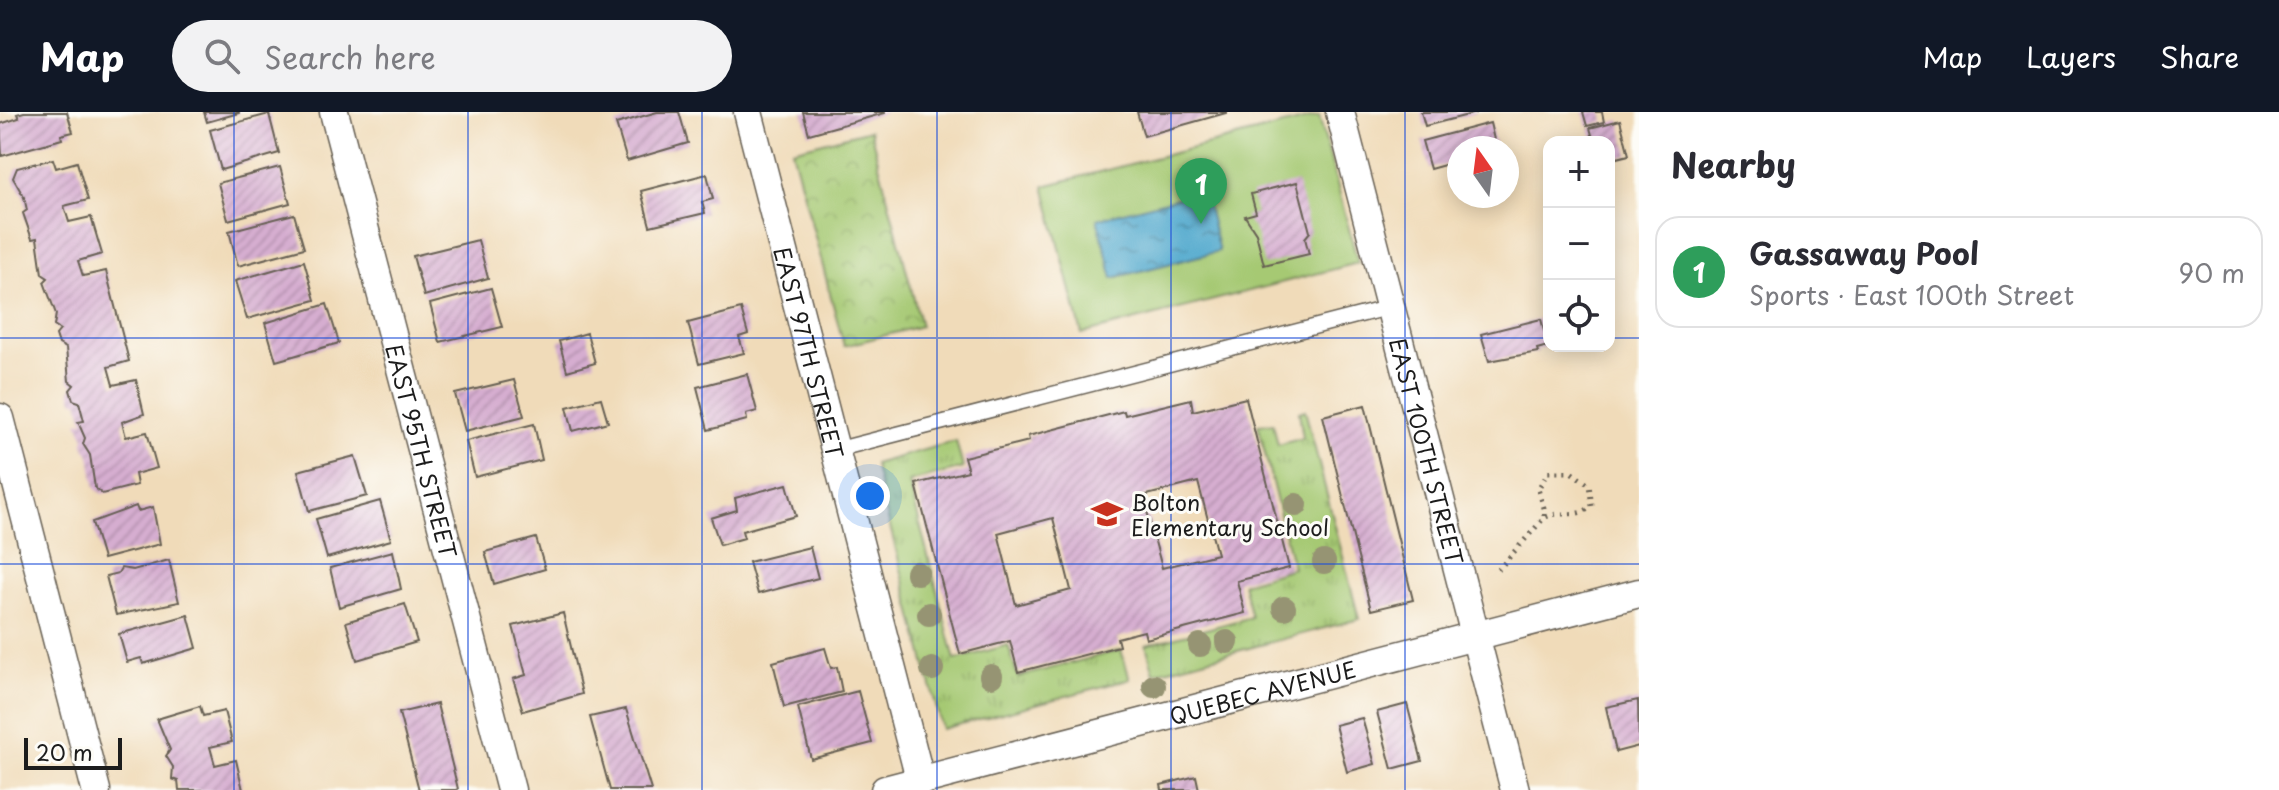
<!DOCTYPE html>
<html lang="en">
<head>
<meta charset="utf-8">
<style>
	:root { --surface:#fff; --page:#f2f2f3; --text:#2b2b33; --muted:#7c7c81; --line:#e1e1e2; --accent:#111827 }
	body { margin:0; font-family:"Playpen Sans",sans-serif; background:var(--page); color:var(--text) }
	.controls { position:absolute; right:24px; top:24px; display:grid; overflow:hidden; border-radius:16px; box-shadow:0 4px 20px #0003 }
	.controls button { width:72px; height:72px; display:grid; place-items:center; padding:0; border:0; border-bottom:2px solid var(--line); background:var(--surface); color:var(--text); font:40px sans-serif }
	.compass { position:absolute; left:1447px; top:24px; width:72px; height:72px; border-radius:50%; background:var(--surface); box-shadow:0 4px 20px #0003; rotate:346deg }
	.scale { position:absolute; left:24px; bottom:20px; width:98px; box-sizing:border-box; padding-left:8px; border:4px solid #1c1c1c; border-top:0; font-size:22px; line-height:28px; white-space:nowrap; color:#1c1c1c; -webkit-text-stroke:6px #fdfcf7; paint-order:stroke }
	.you { position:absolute; left:870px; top:384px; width:28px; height:28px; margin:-20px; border:6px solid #fff; border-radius:50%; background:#1a73e8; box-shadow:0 0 0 12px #1a73e833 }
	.badge { display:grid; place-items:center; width:52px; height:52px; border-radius:50%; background:var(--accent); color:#fff; font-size:26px; font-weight:700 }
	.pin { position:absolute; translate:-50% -66px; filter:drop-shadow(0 2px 4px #0008) }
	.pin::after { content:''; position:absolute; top:42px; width:28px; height:24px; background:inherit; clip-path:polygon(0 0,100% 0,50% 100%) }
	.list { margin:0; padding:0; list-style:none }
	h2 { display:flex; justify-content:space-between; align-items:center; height:104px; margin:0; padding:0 32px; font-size:34px }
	h2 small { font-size:26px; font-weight:400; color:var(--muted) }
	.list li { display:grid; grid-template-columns:52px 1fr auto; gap:24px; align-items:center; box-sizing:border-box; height:112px; margin:0 16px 16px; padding:0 16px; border:2px solid var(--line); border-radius:24px }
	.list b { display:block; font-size:30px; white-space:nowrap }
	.list p { margin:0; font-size:26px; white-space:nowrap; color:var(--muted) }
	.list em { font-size:26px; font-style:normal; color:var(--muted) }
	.icon { flex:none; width:44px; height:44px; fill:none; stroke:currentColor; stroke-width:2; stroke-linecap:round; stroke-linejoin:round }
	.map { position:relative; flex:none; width:1639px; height:678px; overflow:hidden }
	header { display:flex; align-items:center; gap:48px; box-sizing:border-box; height:112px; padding:0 40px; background:var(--accent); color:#fff }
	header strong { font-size:38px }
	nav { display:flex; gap:44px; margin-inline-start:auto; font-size:28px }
	.search { width:560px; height:72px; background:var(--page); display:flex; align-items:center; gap:20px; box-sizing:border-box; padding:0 28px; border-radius:44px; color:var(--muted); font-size:30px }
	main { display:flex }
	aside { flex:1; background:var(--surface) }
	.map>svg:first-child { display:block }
	.grass { fill:url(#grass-tufts); stroke:#617248; stroke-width:2 }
	.park { fill:url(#park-crowns); stroke:#617248; stroke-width:2 }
	.pitch { fill:#a6c973; stroke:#617248; stroke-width:2 }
	.water { fill:url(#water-ripples); stroke:#366274; stroke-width:2 }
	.building { fill:url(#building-hatch); fill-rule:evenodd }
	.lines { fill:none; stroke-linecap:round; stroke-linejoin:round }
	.lane-casing { stroke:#665f53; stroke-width:17 }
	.street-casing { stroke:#665f53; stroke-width:31 }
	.path { stroke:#665f53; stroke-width:5; stroke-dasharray:2 6; stroke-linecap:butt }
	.lane { stroke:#fff; stroke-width:14 }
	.street { stroke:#fff; stroke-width:28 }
	.tree { fill:#969473 }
	.grid { fill:none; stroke:#1d4ed8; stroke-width:2; stroke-opacity:0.55 }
	.labels { text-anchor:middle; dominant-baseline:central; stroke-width:6; stroke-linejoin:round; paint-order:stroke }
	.street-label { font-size:22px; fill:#1c1c1c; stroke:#fdfcf7 }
	.poi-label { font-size:22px; fill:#1c1c1c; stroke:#fdfcf7; text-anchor:start }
</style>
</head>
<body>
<header>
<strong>Map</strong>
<div class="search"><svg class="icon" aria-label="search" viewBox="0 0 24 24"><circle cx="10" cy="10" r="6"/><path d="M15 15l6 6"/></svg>Search here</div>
<nav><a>Map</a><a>Layers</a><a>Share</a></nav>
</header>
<main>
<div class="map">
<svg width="1639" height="678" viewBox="0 0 1639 678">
	<defs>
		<pattern id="grass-tufts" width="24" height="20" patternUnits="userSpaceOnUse" patternTransform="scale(2)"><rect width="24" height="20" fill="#a6c973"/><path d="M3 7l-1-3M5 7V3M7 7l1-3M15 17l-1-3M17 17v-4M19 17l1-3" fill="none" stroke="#8eac63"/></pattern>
		<pattern id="park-crowns" width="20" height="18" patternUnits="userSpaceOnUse" patternTransform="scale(2)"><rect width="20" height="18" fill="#a6c973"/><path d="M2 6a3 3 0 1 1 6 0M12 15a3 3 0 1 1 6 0" fill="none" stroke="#8eac63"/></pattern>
		<pattern id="water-ripples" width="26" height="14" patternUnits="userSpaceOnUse" patternTransform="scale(2)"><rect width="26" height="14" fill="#50a8cd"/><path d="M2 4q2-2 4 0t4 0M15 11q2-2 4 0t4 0" fill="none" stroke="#4288a6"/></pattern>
		<pattern id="building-hatch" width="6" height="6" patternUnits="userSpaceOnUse" patternTransform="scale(2)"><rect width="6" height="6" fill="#d6add0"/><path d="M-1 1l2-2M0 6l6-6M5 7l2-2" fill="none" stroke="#b794b2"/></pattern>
	</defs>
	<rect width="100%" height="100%" fill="#fdfcf7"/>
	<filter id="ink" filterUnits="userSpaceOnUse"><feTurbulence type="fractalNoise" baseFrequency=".0125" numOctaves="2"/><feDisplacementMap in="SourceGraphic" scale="16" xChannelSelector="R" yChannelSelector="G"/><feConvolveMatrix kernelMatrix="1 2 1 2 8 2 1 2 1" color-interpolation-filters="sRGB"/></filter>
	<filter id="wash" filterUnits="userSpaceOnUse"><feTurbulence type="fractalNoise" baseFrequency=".006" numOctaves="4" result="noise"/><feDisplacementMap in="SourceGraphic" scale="32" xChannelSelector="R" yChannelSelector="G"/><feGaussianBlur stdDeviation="1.8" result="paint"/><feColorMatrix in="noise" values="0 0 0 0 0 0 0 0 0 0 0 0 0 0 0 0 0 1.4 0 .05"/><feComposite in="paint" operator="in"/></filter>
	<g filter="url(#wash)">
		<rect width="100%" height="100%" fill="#f0dbb9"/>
		<!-- grass -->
		<path class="grass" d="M1305 298 1359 507 1154 561 1146 533 1251 505 1243 471 1293 456 1258 313 1273 311 1278 333 1303 326 1299 300Z
			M956 329 963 356 909 370 955 548 1008 533 1018 565 1121 538 1130 567 942 617 874 352Z"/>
		<!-- park -->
		<path class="park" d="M870 18 921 214 844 234 792 38Z"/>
		<!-- pitch -->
		<path class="pitch" d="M1319 4 1358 151 1082 222 1044 74Z"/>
		<!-- water -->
		<path class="water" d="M1204 79 1219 139 1113 166 1097 107Z"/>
		<g id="blocks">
			<!-- building -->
			<path class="building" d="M24 0H67L73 20 61 23 62 27 2 44 0 12 19 6 17 2Z
				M204 0H239V1L207 10Z
				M657 0H679L688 31 627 49 616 12Z
				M803 0H885V1L809 22Z
				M1137 0H1226V1L1144 24Z
				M1421 0H1476V1L1425 14Z
				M1583 0H1602L1604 10 1587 14Z
				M269 2 279 41 221 58 210 18Z
				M1620 8 1629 43 1609 48V30H1594L1590 16Z
				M1490 11 1496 36H1459V49L1430 57 1422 29Z
				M53 47 56 56 77 50 88 88 64 94 69 110 91 105 102 142 78 149 83 164 106 159 129 249 108 255 113 273 136 268 144 302 122 310 126 325 147 320 157 356 135 362 137 373 102 382 95 376 90 343 83 332 85 326 78 310 84 309 79 290 73 288 70 278 74 273 69 269 66 236 59 232 56 223 60 218 54 214 56 202 44 170 48 166 42 162 37 126 32 127 23 101 27 98 24 85 13 66 17 56Z
				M280 55 290 91 228 108 218 71Z
				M707 62 713 87 702 90 705 101 650 114 641 79Z
				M1297 70 1310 120 1305 126 1309 142 1264 153 1256 121 1245 104 1256 101 1251 82Z
				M294 102 304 136 238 154 229 119Z
				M478 128 488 166 424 184 413 144Z
				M304 149 315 188 247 207 235 169Z
				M491 176 502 215 440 230 430 192Z
				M327 192 339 231 276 249 265 211Z
				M741 197 748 222 739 225 744 241 699 252 688 211Z
				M1541 207 1548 234 1537 237 1538 240 1489 249 1481 222Z
				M587 221 595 251 567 259 559 229Z
				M747 262 757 299 746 302 747 308 708 318 697 275Z
				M514 268 524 304 465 319 455 282Z
				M601 286 608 310 573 319 567 295Z
				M1246 286 1289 456 1237 469 1245 501 1146 527 1144 519 1117 526 1119 534 1018 560 1010 529 960 542 916 372 968 359 964 345 1029 329 1028 324 1124 299 1125 303 1191 287 1193 299ZM1198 370 1217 442 1162 456 1143 384ZM1053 406 1071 478 1016 493 998 421Z
				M1365 293 1413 488 1371 498 1323 304Z
				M534 312 542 348 475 365 466 329Z
				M355 344 367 384 309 399 298 359Z
				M787 372 796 404 742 419 744 426 720 433 711 406 737 398 735 386Z
				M380 389 391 428 327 446 316 407Z
				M136 394 138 399 153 395 160 432 103 447 92 410Z
				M536 426 545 457 494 472 485 440Z
				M810 435 818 466 758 482 749 450Z
				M393 439 401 477 339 495 330 456Z
				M169 448 179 490 116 503 106 464 118 461 121 456 133 458Z
				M405 492 417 530 357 548 346 510Z
				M563 501 582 582 523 599 513 567 526 563 513 514Z
				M188 503 197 536 143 552 141 546 127 550 119 522Z
				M825 536 831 556 837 555 842 580 784 595 773 550Z
				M858 579 872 631 811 647 798 595Z
				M1638 588 1639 634 1616 640 1606 595Z
				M437 592 458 677 456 678H419L399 601Z
				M1407 592 1422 649 1392 657 1377 600Z
				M200 594 203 604 224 599 232 630 210 635 215 653 236 648 243 678H179L178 669 172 667 173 655 166 644 170 638 157 607Z
				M626 597 651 678H610L590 605Z
				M1362 606 1375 652 1347 660 1335 613Z
				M1196 664 1199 678H1162L1161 673Z"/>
		</g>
	</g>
	<g filter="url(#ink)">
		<use href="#blocks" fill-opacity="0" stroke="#665f53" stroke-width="2"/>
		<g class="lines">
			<defs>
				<path id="lane" d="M835 338 1391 195"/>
				<g id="street">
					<path id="s1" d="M334 0 511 678"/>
					<path id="s2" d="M748 0 920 667"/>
					<path id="s3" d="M1340 0 1515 678"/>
					<path d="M0 306 96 678"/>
					<path id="s4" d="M885 678 1639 481"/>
				</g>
			</defs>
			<!-- lane casing -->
			<use href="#lane" class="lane-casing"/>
			<!-- street casing -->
			<use href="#street" class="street-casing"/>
			<!-- path -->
			<path class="path" d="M1498 458 1544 406C1560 397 1576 408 1592 394L1589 373 1571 360H1548L1538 377 1544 396V406"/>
			<!-- lane -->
			<use href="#lane" class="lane"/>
			<!-- street -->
			<use href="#street" class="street"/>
		</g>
		<!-- trees -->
		<g class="tree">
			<circle cx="1296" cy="393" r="12"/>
			<circle cx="1324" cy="450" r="12"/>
			<circle cx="917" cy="461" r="12"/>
			<circle cx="1284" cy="496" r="12"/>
			<circle cx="929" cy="502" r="12"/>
			<circle cx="1227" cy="530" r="12"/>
			<circle cx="1200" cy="533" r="12"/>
			<circle cx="932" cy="557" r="12"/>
			<circle cx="991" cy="564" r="12"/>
			<circle cx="1154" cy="574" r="12"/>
		</g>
	</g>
	<!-- grid -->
	<path class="grid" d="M234 0V678M468 0V678M702 0V678M937 0V678M1171 0V678M1405 0V678M0 226H1549M1609 226H1639M0 452H1639"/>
	<!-- icons -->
	<defs>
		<symbol id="school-bare" viewBox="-9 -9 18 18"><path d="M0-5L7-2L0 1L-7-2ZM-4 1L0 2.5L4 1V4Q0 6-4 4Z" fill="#c8321e" stroke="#fdfcf7" stroke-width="2.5" paint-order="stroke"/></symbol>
	</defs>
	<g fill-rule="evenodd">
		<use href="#school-bare" x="1085" y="380" width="44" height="44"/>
	</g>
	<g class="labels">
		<!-- street labels -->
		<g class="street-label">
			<text stroke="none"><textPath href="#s2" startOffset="248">EAST 97TH STREET</textPath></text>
			<text stroke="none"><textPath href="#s1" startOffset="350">EAST 95TH STREET</textPath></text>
			<text stroke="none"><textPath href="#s3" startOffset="350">EAST 100TH STREET</textPath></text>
			<text stroke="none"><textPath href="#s4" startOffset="390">QUEBEC AVENUE</textPath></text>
		</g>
		<!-- poi labels -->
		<g class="poi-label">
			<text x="1131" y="389">Bolton<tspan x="1131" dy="25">Elementary School</tspan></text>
		</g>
	</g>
</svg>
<div class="controls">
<button>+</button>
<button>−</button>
<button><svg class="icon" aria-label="locate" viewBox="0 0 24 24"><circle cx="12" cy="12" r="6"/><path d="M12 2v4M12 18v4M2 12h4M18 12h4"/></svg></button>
</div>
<svg class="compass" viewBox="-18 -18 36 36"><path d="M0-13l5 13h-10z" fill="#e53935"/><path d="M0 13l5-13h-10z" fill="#7c7c81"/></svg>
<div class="scale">20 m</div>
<div class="you"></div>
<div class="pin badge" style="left:1201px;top:112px;background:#2e9e5b">1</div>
</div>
<aside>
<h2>Nearby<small></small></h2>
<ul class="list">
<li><span class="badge" style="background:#2e9e5b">1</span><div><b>Gassaway Pool</b><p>Sports · East 100th Street</p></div><em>90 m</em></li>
</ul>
</aside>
</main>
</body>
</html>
